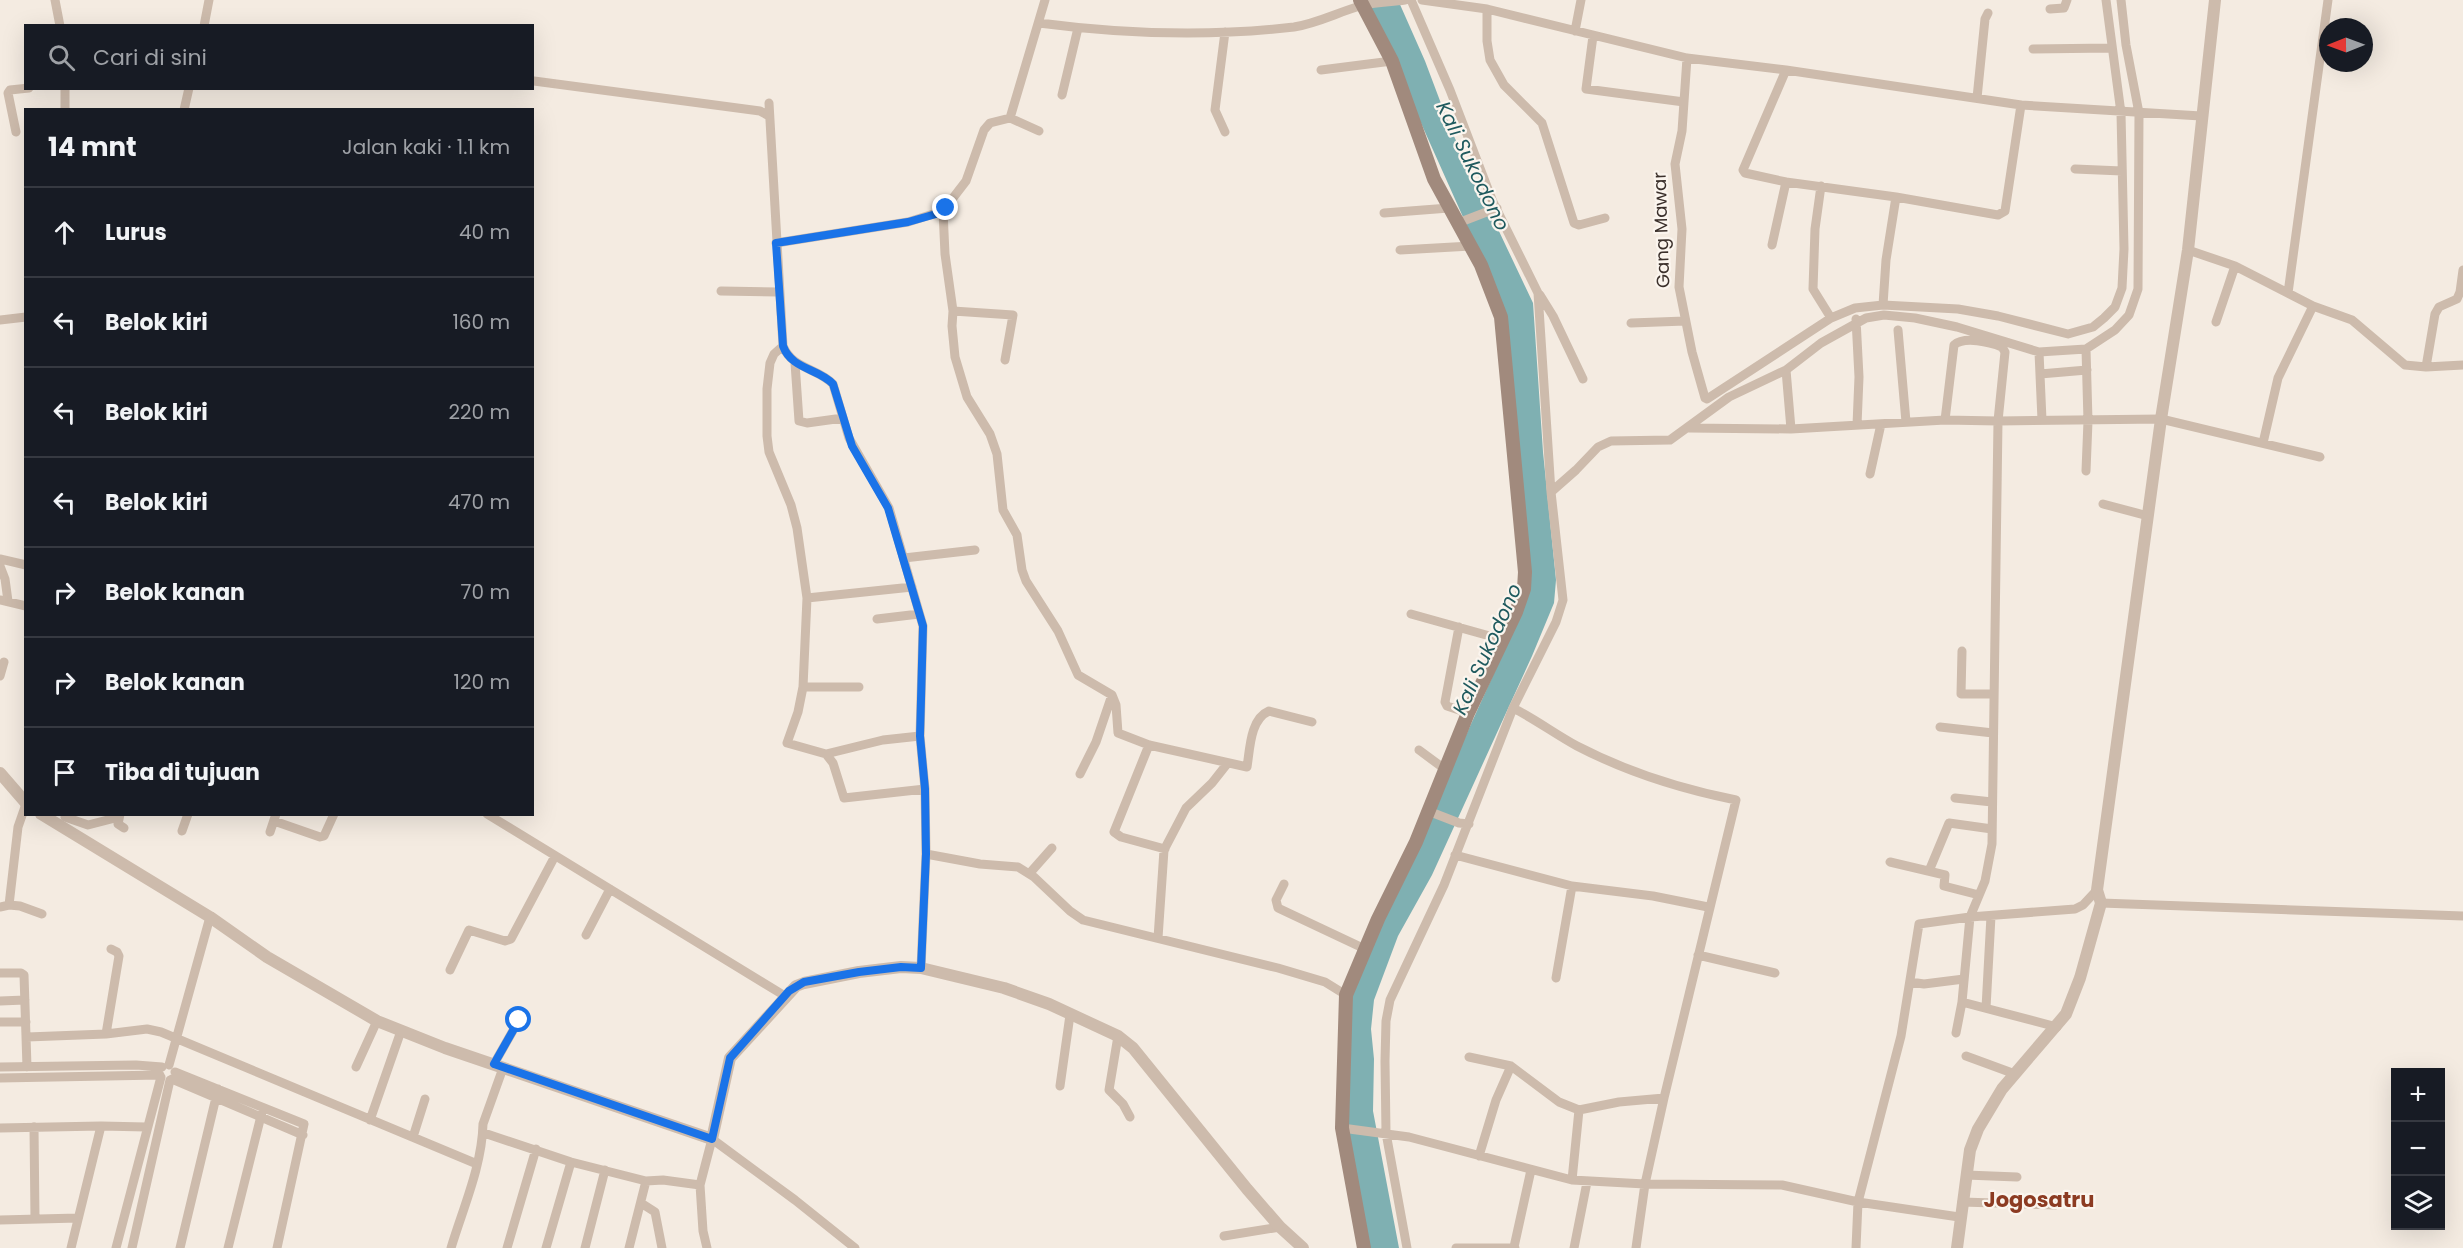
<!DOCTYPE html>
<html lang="id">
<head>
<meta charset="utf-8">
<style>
	:root { --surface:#171b24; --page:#20242c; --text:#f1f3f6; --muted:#9ea1a6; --line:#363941 }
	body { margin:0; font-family:Poppins,sans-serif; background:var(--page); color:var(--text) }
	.controls { position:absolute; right:18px; bottom:18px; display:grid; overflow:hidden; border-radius:0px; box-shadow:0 6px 24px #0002 }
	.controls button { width:54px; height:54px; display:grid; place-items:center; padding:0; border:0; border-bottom:2px solid var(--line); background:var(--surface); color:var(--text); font:30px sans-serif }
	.compass { position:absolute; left:2319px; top:18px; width:54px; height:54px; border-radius:50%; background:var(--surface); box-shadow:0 6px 24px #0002; rotate:269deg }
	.stop { position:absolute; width:18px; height:18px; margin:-14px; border:4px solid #1a73e8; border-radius:50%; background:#fff }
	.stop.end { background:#1a73e8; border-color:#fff; box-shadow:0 2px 6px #0008 }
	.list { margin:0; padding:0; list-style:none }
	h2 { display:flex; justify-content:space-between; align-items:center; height:78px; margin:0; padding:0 24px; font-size:26px }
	h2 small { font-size:20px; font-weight:400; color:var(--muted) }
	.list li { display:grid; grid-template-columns:39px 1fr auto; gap:18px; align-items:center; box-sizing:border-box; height:90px; padding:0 24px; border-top:2px solid var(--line) }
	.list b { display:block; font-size:22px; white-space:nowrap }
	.list em { font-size:20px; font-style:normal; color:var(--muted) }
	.icon { flex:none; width:33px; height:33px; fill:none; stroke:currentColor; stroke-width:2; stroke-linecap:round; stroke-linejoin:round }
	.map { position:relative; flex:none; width:2463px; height:1248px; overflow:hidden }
	.search { position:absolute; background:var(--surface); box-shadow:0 6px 24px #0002; left:24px; top:24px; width:510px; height:66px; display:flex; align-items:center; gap:15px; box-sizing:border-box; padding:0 21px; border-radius:0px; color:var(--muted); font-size:22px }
	.panel { position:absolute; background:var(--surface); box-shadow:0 6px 24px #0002; left:24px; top:108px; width:510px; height:708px; border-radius:0px }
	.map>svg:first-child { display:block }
	.water { fill:#7fb0b2 }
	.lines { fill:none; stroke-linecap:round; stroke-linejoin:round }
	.minor { stroke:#cdbbac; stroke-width:9 }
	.tertiary { stroke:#cdbbac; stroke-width:12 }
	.secondary { stroke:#a18a7d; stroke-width:14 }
	.route { stroke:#1a73e8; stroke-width:8 }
	.labels { text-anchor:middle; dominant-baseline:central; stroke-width:4.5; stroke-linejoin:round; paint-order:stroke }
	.street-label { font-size:18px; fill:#3b302b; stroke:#fbf5ee }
	.water-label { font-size:20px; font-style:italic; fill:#1f5a5e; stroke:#fbf5ee }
	.quarter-label { font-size:21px; font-weight:bold; fill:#8c3b22; stroke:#fbf5ee }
</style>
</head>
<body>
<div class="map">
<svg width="2463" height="1248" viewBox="0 0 2463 1248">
	<rect width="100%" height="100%" fill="#f4ebe1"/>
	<!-- water -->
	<path class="water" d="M1366 0H1398L1425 61 1451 130 1533 303 1543 452 1556 580 1554 603 1532 656 1432 875 1398 936 1374 1000 1371 1029 1374 1059 1373 1111 1399 1248H1369L1347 1141 1350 992 1504 651 1521 609 1502 311 1480 255Z"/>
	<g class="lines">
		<!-- minor -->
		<path class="minor" d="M55 0 60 26
			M1422 0 1487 9 1687 58 1786 70 2021 105 2201 116
			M1487 9V41L1490 60 1504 85 1542 123 1574 223 1579 225 1605 218
			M2050 9 2064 8 2067 0
			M1039 23C1123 34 1210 37 1294 27 1319 23 1340 11 1364 5 1377 2 1391 2 1405 0
			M204 26 209 0
			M1575 31 1581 0
			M1225 32 1215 110 1225 132
			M1593 36 1586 89 1684 102
			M2033 49 2110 48
			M1687 58 1682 131 1675 164 1682 229 1679 287 1692 352 1705 398 1707 399 1831 318 1855 308 1883 305 1958 309 1998 316 2068 334 2093 327 2104 318 2115 307 2122 288 2124 249 2121 113 2106 0
			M1321 70 1392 61
			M1786 70 1743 170 1745 173 1786 182 1896 197 1998 215 2005 211 2021 105
			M534 81 760 111 769 116
			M65 88V110
			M1062 95 1078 28
			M1977 98 1985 19 1988 13
			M769 103 783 346C792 369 818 368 833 384L849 438 889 508 923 626 920 736 925 789 926 854 921 968
			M184 110 189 88
			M1039 131 1010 118 1045 0
			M16 132 8 93 10 90 29 88
			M2075 169 2122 171
			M1821 186 1815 229 1813 289 1831 318
			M943 211 945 254 953 311 952 326 955 357 967 397 990 434 997 454 1003 510 1017 535 1022 570 1026 581 1058 631 1078 675 1112 695 1116 705 1118 733 1149 745 1247 767C1250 749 1250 719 1269 711L1312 722
			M1384 213 1449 208
			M1458 223 1497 208
			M776 243 908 222 943 211 966 181 984 130 990 123 1010 118
			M1772 245 1786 182
			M1400 250 1471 246
			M2188 250 2235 266 2313 306 2352 320 2405 365 2426 367 2463 365
			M721 291 778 292
			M2288 293 2328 0
			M1540 295 1553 316 1583 379
			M1883 305 1886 260 1896 197
			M953 311 1013 315 1005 360
			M1856 319 1859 377 1857 425
			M0 320 26 317
			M2216 322 2235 266
			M1631 323 1685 321
			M1898 330 1906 422
			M783 346 774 354 770 363 767 389V436L769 452 791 505 797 528 807 598 803 687 798 712 787 743 826 754 883 740 920 736
			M2039 352 2042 420
			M795 363 799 421 807 423 843 418
			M2426 367 2435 314 2439 307 2457 299 2460 292 2463 270
			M1786 370 1791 429
			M2040 374 2087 370
			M1945 420 1954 345C1964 336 1990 342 2002 347L2005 352 1998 421 1992 844 1985 881 1970 917 1962 1002 1956 1033
			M1689 428 1791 429 1945 420 1998 421 2161 419 2320 457
			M2263 443 2278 378 2313 306
			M2086 471 2088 421 2086 349
			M1870 474 1881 424
			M1551 492 1576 470 1598 447 1611 441 1670 440 1729 397 1786 370 1821 343 1866 318 1884 315 1915 318 1957 327 2039 352 2086 349 2115 330 2129 315 2138 289 2139 113 2126 45 2121 0
			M2103 504 2148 516
			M904 558 975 550
			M0 559 26 565
			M0 566 5 579 8 601
			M807 598 912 587
			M0 600 26 606
			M1411 614 1504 640
			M877 619 919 614
			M1459 627 1445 702 1447 706 1468 713
			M1962 651 1961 694H1994
			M0 676 4 662
			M803 687H859
			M1513 708C1535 719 1555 734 1577 746 1627 772 1681 789 1736 800L1664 1098 1645 1184 1636 1248
			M1940 727 1993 733
			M1149 745 1114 832 1121 837 1165 849
			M1419 750 1446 770
			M826 754 833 763 844 798 925 789
			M1080 774 1096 742 1112 695
			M1955 798 1992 802
			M1428 811 1459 823 1469 824
			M120 814 118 824 124 828
			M487 814 785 996
			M65 817 88 825 119 817
			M274 821 320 837 324 836 334 814
			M182 831 188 814
			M270 832 276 814
			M926 854 980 864 1018 867 1034 877 1070 911 1083 920 1278 968 1325 982 1346 995
			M1455 855 1572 886
			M1890 862 1945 875 1944 886 1979 895
			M1929 871 1949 823 1992 829
			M1029 874 1052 848
			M1284 884 1276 900 1278 908 1365 949
			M2101 903 2463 916
			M9 905 20 906 42 914
			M0 907 9 905 18 827 26 804
			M586 935 610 889
			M1158 938 1164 850 1186 808 1212 783 1227 764
			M1698 955 1775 973
			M450 970 469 930 505 941 511 939 555 856
			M0 973H21L24 975 27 1067
			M1556 978 1572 886 1653 896 1708 907
			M1910 982 1924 984 1964 979
			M0 1001 25 1000
			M1962 1002 2057 1027
			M1986 1008 1991 916
			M0 1022H26
			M106 1034 119 956 117 952 111 949
			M1118 1036 1109 1090 1123 1104 1130 1117
			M27 1037 106 1034 147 1029 161 1032 477 1164
			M1966 1056 2015 1074
			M1469 1057 1511 1066 1559 1102 1579 1110 1619 1102 1664 1098
			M494 1064 519 1020
			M169 1065 210 917
			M0 1067 136 1065 162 1067
			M356 1067 377 1021
			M175 1072 304 1124 277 1248
			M0 1078 160 1075
			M172 1079 303 1135
			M1060 1086 1070 1015
			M370 1120 401 1031
			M34 1127 35 1219
			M0 1128 101 1126
			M1342 1128 1409 1137 1572 1180 1645 1184 1782 1185 1858 1202 1959 1217
			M484 1133 571 1162 646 1181 663 1180 700 1185
			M413 1137 425 1099
			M1479 1156 1496 1100 1511 1066
			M1966 1175 2017 1177
			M1572 1180 1579 1110
			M1962 1202 2055 1205
			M641 1203 655 1212 662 1248
			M0 1220 78 1218
			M1224 1236 1280 1227
			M1514 1247 1531 1170
			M71 1248 101 1126 146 1127
			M116 1248 161 1077
			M132 1248 170 1080
			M180 1248 218 1089
			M228 1248 263 1108
			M451 1248C463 1208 482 1166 483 1124L503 1068
			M507 1248 536 1149
			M546 1248 571 1162
			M585 1248 605 1170
			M629 1248 646 1181
			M707 1248 703 1231 700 1185 712 1139 795 1200 855 1248
			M1407 1248 1386 1133 1385 1061 1386 1021 1390 1000 1444 885 1513 708 1556 622 1563 600 1551 492 1538 293 1493 202 1450 90 1411 0
			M1456 1248H1515
			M1574 1248 1587 1182
			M1856 1248 1858 1202 1901 1036 1919 924 1970 917 2075 909 2083 905 2097 890"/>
		<!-- tertiary -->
		<path class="tertiary" d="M0 773 26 803
			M41 814 210 917 267 957 377 1021 445 1048 712 1139 730 1058 796 986 804 983 859 972 901 967 921 968 1004 988 1049 1004 1118 1036 1133 1048 1247 1189 1280 1227 1303 1248
			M1957 1248 1970 1150 1978 1129 2002 1089 2066 1014 2080 978 2101 903 2097 890 2161 419 2188 250 2215 0"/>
		<!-- secondary -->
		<path class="secondary" d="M1360 0 1392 61 1434 179 1481 265 1501 317 1525 572 1524 589 1516 612 1468 713 1416 842 1378 919 1346 995 1342 1128 1364 1248"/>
	</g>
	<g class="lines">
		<!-- route -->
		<path class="route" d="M519 1020 494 1064 712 1139 730 1058 789 991 804 982 859 972 901 967 921 968 926 854 925 789 920 736 923 626 888 508 852 446 833 384C818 368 792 370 783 346L776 243 908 222 943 212 946 208"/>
	</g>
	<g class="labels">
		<!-- street labels -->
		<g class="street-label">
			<text transform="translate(1661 230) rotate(-92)">Gang Mawar</text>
		</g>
		<!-- water labels -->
		<g class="water-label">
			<text transform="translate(1473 166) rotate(64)">Kali Sukodono</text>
			<text transform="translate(1487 649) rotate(-66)">Kali Sukodono</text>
		</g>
		<!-- quarter labels -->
		<g class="quarter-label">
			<text x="2039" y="1199">Jogosatru</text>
		</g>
	</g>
</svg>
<div class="controls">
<button>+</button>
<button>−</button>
<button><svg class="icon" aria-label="layers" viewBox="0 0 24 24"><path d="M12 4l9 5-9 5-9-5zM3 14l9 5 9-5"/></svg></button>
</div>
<svg class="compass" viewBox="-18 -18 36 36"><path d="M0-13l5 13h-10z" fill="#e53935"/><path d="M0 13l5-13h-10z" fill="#9ea1a6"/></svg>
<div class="stop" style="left:519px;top:1020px"></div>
<div class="stop end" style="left:946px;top:208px"></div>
<div class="search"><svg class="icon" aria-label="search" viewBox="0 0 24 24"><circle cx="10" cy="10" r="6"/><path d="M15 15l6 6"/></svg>Cari di sini</div>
<section class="panel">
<h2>14 mnt<small>Jalan kaki · 1.1 km</small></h2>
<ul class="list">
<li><svg class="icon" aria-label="ahead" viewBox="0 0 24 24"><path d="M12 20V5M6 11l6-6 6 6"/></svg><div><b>Lurus</b></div><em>40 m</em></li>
<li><svg class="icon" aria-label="left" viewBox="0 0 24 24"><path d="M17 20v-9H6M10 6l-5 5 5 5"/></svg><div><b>Belok kiri</b></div><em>160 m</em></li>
<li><svg class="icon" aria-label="left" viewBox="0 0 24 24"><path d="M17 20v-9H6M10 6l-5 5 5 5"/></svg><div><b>Belok kiri</b></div><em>220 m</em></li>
<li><svg class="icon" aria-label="left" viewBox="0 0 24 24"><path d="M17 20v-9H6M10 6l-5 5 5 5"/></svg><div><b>Belok kiri</b></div><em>470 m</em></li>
<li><svg class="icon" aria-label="right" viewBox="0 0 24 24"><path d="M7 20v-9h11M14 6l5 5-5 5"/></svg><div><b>Belok kanan</b></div><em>70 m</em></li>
<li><svg class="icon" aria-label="right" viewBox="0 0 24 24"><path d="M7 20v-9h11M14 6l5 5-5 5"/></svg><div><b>Belok kanan</b></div><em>120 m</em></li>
<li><svg class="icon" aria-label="arrive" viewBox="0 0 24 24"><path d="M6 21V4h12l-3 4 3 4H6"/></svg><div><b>Tiba di tujuan</b></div></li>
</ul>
</section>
</div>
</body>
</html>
